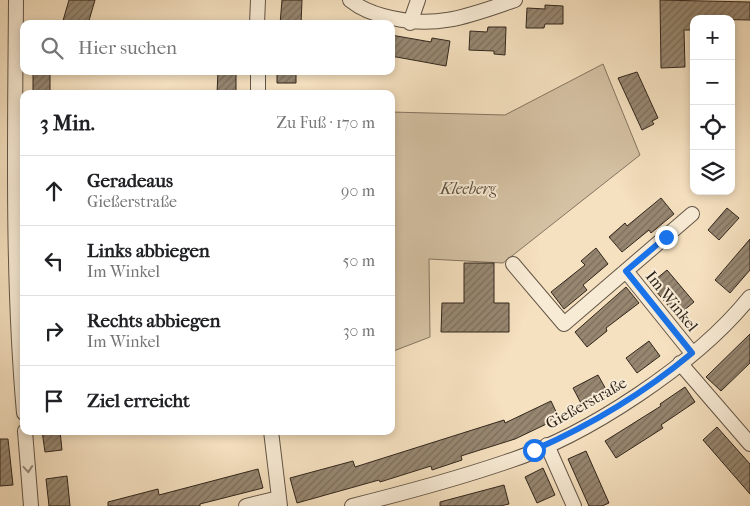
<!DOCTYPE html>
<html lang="de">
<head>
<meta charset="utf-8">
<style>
	:root { --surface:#fff; --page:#f6f6f6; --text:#202124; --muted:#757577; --line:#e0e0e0 }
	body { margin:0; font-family:"IM FELL French Canon",serif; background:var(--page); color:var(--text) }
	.controls { position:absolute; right:15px; top:15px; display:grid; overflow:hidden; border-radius:10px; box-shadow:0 2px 8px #0003 }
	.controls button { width:45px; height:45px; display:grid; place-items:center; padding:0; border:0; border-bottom:1px solid var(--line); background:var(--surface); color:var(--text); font:25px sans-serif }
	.stop { position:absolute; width:15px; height:15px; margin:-11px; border:4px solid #1a73e8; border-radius:50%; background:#fff }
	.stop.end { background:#1a73e8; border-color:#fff; box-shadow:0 1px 5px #0008 }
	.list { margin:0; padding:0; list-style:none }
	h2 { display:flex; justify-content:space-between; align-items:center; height:65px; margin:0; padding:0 20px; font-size:21px }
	h2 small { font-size:16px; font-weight:400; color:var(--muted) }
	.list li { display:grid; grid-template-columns:32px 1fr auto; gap:15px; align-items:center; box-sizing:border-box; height:70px; padding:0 20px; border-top:1px solid var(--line) }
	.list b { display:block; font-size:19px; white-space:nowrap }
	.list p { margin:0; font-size:16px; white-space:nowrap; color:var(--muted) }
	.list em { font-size:16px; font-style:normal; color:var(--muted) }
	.icon { flex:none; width:28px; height:28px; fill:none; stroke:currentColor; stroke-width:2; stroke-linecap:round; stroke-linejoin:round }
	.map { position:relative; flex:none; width:750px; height:506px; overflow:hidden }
	.search { position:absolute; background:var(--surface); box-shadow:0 2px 8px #0003; left:20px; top:20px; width:375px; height:55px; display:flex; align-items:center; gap:12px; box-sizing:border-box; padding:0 18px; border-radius:10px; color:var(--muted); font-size:19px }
	.panel { position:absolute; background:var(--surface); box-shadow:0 2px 8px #0003; left:20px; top:90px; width:375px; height:345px; border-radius:10px }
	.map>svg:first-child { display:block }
	.green { fill:#d4c1a3; stroke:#837460 }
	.building { fill:url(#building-hatch); stroke:#32271d }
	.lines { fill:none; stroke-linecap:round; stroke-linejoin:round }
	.minor-casing { stroke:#635546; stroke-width:16 }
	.minor { stroke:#f8ebd5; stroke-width:14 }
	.oneway { stroke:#958979 }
	.route { stroke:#1a73e8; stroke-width:6 }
	.labels { text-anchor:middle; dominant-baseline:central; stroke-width:4; stroke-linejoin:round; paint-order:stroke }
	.park-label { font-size:16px; font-style:italic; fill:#5a4e3e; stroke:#f8ebd5 }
	.street-label { font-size:16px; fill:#32271d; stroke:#f8ebd5 }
</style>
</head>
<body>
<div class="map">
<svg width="750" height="506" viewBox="0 0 750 506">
	<defs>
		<pattern id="building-hatch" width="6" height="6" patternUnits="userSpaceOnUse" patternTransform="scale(1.25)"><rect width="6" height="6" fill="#978771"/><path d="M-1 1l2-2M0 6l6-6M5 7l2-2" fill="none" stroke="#7c6e5c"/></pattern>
	</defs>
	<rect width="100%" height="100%" fill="#f5e0bf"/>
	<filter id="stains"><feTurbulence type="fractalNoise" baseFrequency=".004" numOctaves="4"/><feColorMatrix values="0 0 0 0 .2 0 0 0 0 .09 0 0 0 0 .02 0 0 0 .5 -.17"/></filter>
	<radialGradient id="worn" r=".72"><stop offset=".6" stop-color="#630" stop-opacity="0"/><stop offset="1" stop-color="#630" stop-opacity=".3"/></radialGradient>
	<!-- green -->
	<path class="green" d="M603 64 640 155 503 263 429 259 430 337 391 352V112L505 115Z"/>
	<!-- building -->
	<path class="building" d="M69 0H95L88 24H62Z
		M282 0H302L301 24H280Z
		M660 0 750 2V20L694 19V30H684L685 67 661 68Z
		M545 5 563 6V24H545L544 28H526L527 8 545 9Z
		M488 27H506L505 55 494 54V51L469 50 470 31 487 32Z
		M391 35 431 42 432 38 450 41 446 66 391 56Z
		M33 71H50V93H33Z
		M218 71H236V94H217Z
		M277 71H296V83H277Z
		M637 72 658 118 652 121 654 124 642 130 618 78Z
		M661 198 674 214 651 233 649 230 622 252 609 237 625 223 627 226Z
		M727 208 739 218 719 240 708 230Z
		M750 239V270L730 293 715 280Z
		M596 248 608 264 583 285 587 290 564 309 551 292 585 265 581 261Z
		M464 263H494V303H509V332H441L442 303H464Z
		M667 270 694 302 677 316 650 284Z
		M626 287 639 303 606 328 607 331 587 347 575 332Z
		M750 334V363L721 391 706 377Z
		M649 341 660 356 637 373 626 358Z
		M598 375 608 393 583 407 573 388Z
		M685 387 695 402 661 425 663 428 616 458 605 441 661 406 660 404Z
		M551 401 559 418 515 439 461 456 462 460 432 470 431 466 380 482 379 480 297 503 290 478 353 461 355 467 504 420 505 423Z
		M717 427 750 464V494L703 440Z
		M42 431H60L62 450 45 452Z
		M0 439H8L13 485 0 486Z
		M586 451 609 503 602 506H589L568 459Z
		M543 468 555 495 537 503 525 477Z
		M258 469 263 488 200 504V506H108V502L158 489 159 495Z
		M67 476 70 506H49L46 479Z
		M504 485 509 504 500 506H440V502Z"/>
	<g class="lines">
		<defs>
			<path id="minor" d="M16 0C15 138 12 276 24 413
				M350 0C361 9 377 15 392 18 438 29 471 15 515 0
				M410 23 418 0
				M257 24 258 0
				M258 71V94
				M513 264 564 324 692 214
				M626 271 692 353
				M680 363 750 444
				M25 431 31 506
				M271 431 280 506
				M547 445 574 506
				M246 506 279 498
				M352 506C404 493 456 479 506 462 587 436 697 363 750 297"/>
		</defs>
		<!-- minor casing -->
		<use href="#minor" class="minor-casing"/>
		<!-- minor -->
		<use href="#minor" class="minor"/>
	</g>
	<!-- one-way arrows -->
	<defs><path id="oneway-chevron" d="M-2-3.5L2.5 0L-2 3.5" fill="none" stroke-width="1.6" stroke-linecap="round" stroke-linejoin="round" transform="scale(1.25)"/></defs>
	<use class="oneway" href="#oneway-chevron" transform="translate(28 469) rotate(85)"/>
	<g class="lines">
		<!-- route -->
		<path class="route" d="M534 450C591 425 644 393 692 353L626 271 666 237"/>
	</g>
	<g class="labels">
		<!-- park labels -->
		<g class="park-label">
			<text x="468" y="188">Kleeberg</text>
		</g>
		<!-- street labels -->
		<g class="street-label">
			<text transform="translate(672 301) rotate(51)">Im Winkel</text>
			<text transform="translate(586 403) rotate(-29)">Gießerstraße</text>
		</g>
	</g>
	<rect width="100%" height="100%" filter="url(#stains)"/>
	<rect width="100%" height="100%" fill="url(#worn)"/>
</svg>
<div class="controls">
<button>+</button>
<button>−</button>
<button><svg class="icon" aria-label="locate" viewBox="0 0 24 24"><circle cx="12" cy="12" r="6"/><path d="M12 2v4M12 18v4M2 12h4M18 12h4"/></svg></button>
<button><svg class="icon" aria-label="layers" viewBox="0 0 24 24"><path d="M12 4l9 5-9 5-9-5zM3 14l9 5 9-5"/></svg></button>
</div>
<div class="stop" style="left:534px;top:450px"></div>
<div class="stop end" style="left:666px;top:237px"></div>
<div class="search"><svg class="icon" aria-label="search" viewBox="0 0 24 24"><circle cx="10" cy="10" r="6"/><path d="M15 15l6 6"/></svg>Hier suchen</div>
<section class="panel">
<h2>3 Min.<small>Zu Fuß · 170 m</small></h2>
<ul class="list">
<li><svg class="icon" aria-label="ahead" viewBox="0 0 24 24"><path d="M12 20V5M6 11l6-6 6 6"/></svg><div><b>Geradeaus</b><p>Gießerstraße</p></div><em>90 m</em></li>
<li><svg class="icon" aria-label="left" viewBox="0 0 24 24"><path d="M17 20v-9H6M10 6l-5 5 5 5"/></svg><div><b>Links abbiegen</b><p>Im Winkel</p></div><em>50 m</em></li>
<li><svg class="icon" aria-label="right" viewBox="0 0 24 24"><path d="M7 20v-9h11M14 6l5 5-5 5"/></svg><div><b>Rechts abbiegen</b><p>Im Winkel</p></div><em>30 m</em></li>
<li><svg class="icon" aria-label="arrive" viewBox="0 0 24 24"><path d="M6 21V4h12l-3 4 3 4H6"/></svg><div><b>Ziel erreicht</b></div></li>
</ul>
</section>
</div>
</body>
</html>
